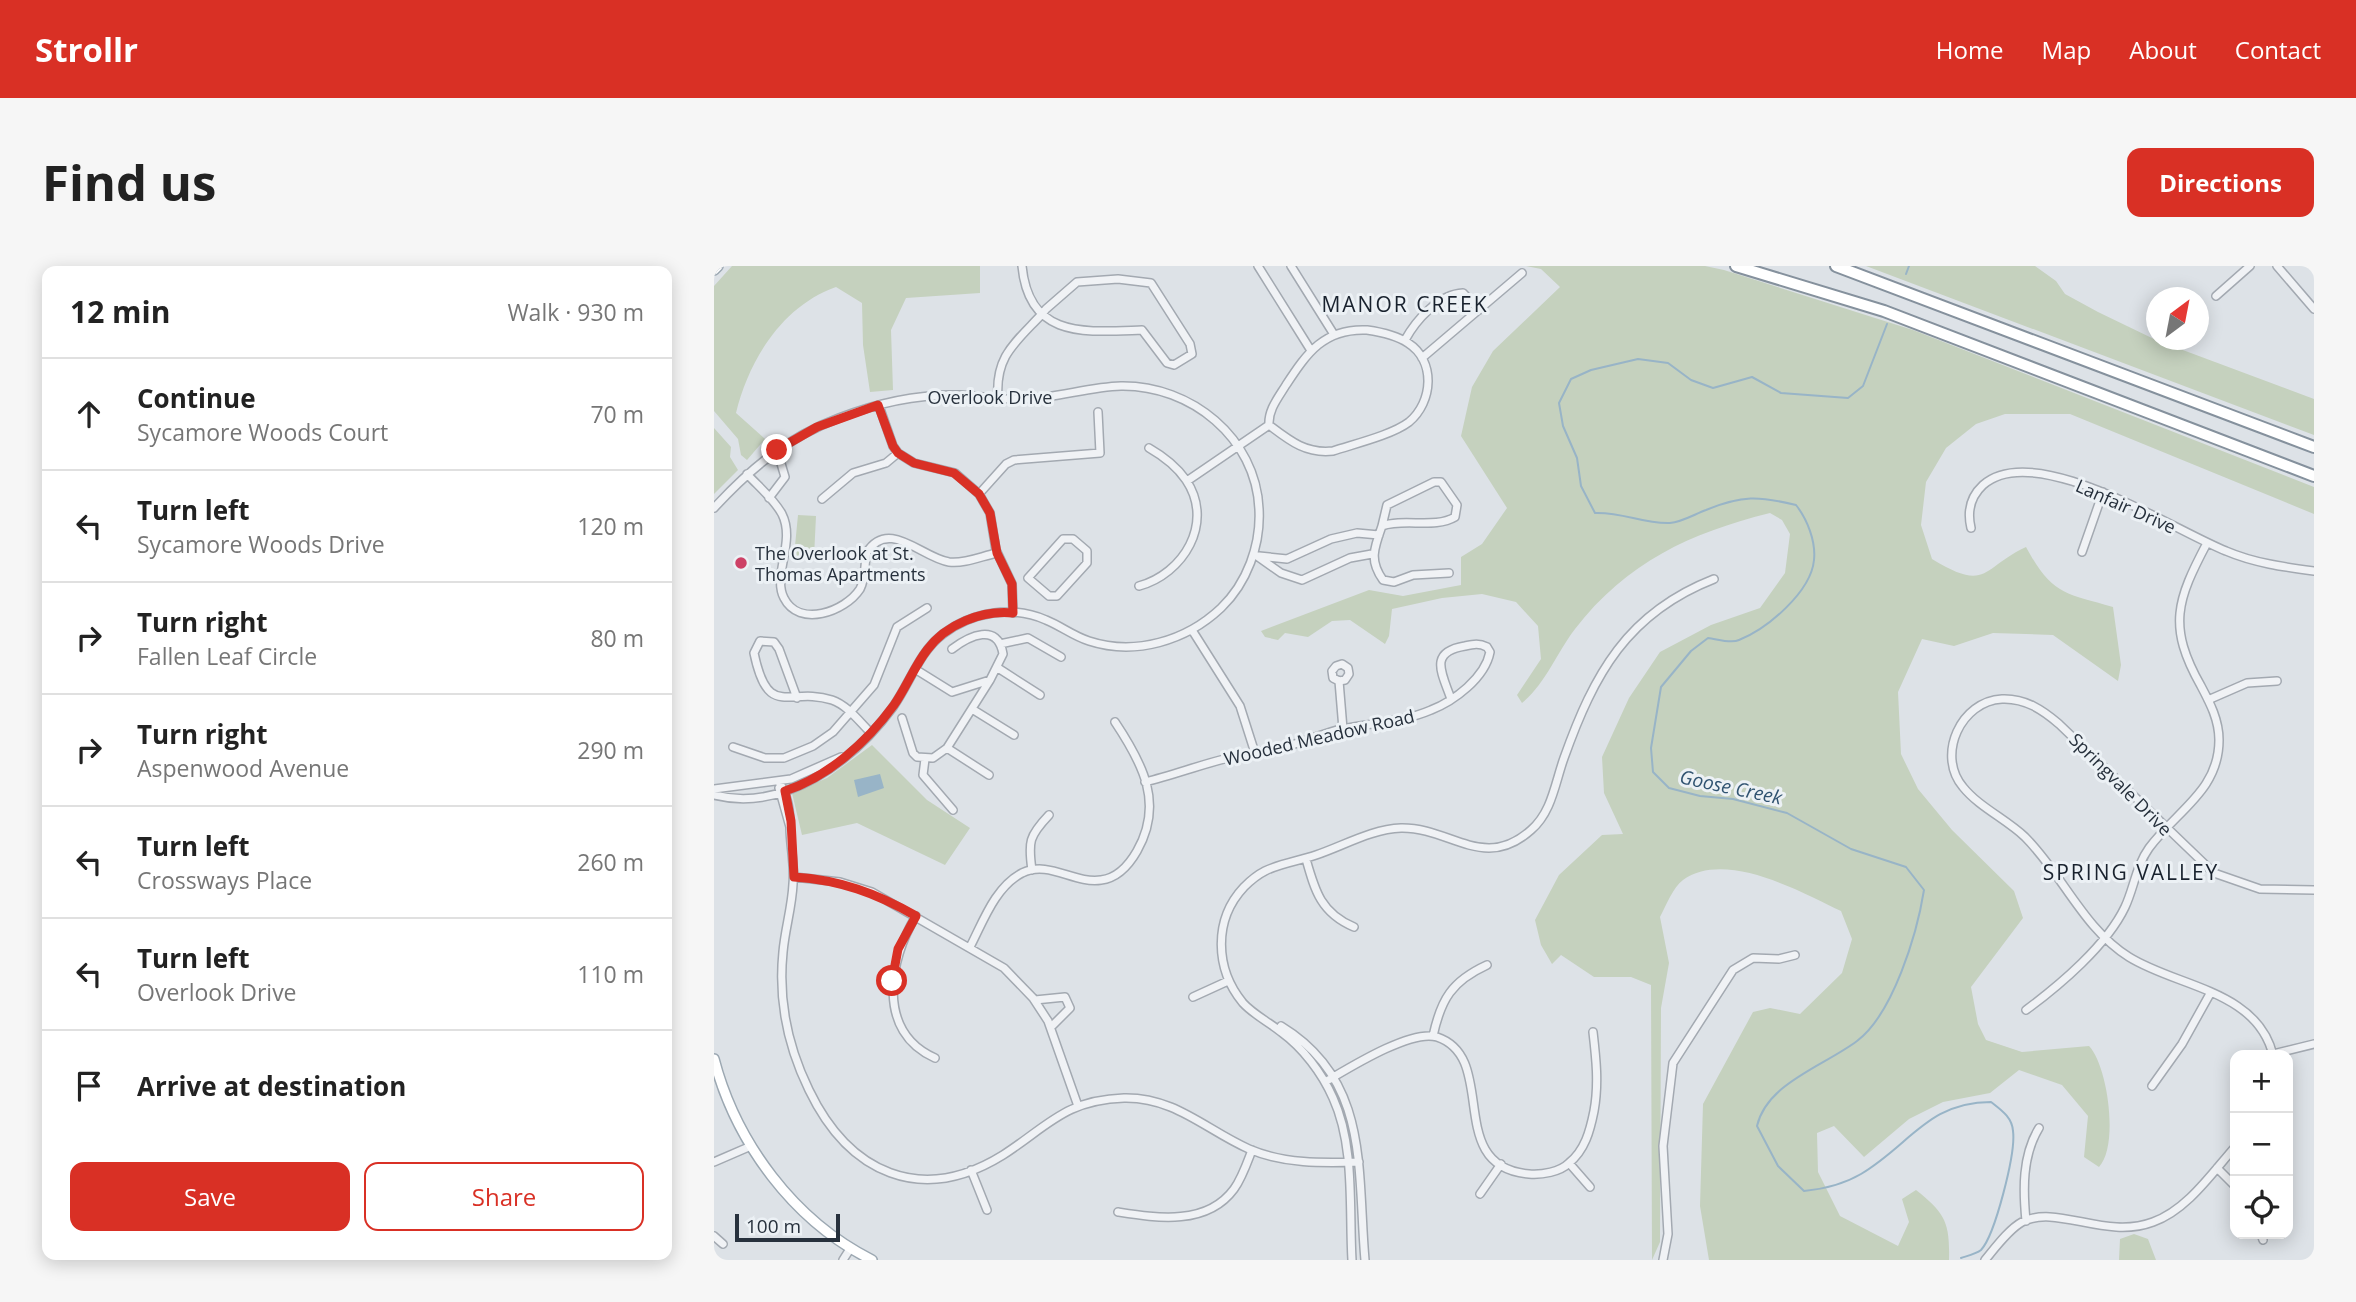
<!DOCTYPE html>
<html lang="en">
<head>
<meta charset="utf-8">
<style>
	:root { --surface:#fff; --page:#f6f6f6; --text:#222; --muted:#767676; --line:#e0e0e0; --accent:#d93025 }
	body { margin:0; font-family:"Open Sans",sans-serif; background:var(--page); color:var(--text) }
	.controls { position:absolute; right:21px; bottom:21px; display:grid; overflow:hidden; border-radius:14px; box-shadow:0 4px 18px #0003 }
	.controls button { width:63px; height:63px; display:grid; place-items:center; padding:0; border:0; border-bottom:2px solid var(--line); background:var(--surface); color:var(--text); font:35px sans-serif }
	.compass { position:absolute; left:1432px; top:21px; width:63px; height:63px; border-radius:50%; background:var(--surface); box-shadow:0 4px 18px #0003; rotate:32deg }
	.scale { position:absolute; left:21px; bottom:18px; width:105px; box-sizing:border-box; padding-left:7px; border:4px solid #27313d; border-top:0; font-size:19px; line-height:24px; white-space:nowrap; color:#27313d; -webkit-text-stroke:5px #ecf1f5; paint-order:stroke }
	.stop { position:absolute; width:21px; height:21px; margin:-16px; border:5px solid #d93025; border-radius:50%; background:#fff }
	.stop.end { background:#d93025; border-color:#fff; box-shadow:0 2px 7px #0008 }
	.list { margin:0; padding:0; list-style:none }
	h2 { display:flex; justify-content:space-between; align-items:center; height:91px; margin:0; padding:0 28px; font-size:30px }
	h2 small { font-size:23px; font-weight:400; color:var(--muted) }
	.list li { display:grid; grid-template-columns:46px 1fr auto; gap:21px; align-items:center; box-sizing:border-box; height:112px; padding:0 28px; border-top:2px solid var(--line) }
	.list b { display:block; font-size:26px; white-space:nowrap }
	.list p { margin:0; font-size:23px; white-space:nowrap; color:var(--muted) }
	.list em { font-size:23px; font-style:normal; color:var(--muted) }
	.actions { display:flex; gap:14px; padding:21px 28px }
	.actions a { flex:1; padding:16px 0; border:2px solid var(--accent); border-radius:14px; text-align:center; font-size:24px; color:var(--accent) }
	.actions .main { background:var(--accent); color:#fff }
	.icon { flex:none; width:38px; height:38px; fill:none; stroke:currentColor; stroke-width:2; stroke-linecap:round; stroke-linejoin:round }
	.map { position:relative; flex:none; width:1600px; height:994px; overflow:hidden; border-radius:14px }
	header { display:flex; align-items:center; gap:42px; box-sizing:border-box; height:98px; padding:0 35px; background:var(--accent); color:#fff }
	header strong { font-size:33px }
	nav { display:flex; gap:38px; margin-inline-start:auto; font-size:24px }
	.intro { display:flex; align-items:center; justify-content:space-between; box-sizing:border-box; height:168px; padding:0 42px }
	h1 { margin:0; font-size:49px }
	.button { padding:18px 32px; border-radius:14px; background:var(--accent); color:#fff; font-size:24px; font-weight:700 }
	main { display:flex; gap:42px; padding:0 42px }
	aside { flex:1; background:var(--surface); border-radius:14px; box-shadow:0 4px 18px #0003 }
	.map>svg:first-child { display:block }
	.green { fill:#c5d1be }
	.water { fill:#98b4c7 }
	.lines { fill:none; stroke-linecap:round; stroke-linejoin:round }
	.stream { stroke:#98b4c7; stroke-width:2 }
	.minor-casing { stroke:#a3a9b1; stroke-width:10 }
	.major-casing { stroke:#9ca8b2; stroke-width:12 }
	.highway-casing { stroke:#85919d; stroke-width:14 }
	.minor { stroke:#f0f2f5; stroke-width:7 }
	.major { stroke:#fff; stroke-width:9 }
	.highway { stroke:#fff; stroke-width:10 }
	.route { stroke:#d93025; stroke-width:9 }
	.poi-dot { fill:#cd4166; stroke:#ecf1f5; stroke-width:2.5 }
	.labels { text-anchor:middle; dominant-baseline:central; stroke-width:6; stroke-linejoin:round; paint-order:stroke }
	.street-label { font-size:18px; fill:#27313d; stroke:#ecf1f5 }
	.poi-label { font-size:18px; fill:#27313d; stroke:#ecf1f5; text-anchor:start }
	.water-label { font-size:19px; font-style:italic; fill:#315471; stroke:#ecf1f5 }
	.quarter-label { font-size:21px; letter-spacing:2px; fill:#19222e; stroke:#ecf1f5 }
</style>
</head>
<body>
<header>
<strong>Strollr</strong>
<nav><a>Home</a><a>Map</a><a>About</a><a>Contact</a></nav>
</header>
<div class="intro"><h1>Find us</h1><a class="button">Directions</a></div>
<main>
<aside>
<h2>12 min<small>Walk · 930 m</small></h2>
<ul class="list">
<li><svg class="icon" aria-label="ahead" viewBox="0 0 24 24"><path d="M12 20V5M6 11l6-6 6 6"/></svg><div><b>Continue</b><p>Sycamore Woods Court</p></div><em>70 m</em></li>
<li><svg class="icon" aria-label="left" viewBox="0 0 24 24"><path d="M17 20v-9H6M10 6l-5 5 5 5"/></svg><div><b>Turn left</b><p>Sycamore Woods Drive</p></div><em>120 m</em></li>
<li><svg class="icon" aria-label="right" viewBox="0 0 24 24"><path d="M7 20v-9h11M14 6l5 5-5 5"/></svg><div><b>Turn right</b><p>Fallen Leaf Circle</p></div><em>80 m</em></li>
<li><svg class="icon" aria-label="right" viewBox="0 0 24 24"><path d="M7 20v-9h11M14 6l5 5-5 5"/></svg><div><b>Turn right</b><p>Aspenwood Avenue</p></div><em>290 m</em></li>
<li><svg class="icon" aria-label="left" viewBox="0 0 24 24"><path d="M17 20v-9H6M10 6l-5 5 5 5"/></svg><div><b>Turn left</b><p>Crossways Place</p></div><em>260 m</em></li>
<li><svg class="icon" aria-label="left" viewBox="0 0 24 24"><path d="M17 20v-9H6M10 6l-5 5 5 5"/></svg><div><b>Turn left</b><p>Overlook Drive</p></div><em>110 m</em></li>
<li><svg class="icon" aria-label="arrive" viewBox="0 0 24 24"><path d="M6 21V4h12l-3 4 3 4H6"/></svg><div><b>Arrive at destination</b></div></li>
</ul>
<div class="actions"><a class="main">Save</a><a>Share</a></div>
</aside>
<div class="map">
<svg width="1600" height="994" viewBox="0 0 1600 994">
	<rect width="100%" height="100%" fill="#dde2e7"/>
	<!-- green -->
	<path class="green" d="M18 0H266V27L192 32 177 64 179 124 156 126 149 79 148 37 122 21C68 40 35 94 22 147L51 173 33 194 27 189 24 173 0 145V20Z
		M812 0H991L1010 4 1199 64 1600 221V248L1356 148H1291L1262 158 1232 182 1212 216 1207 259 1218 293C1274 327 1267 302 1312 281 1338 329 1350 327 1399 341L1407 399 1404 415 1339 369 1279 367 1240 380 1208 373 1184 426 1187 488 1204 523 1238 564 1300 625 1309 652 1257 721 1264 758 1272 774 1308 786 1375 780C1394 800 1405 880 1385 901L1370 891 1374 850 1348 819 1305 804 1276 827 1229 836 1195 853 1150 891 1120 860 1103 867 1104 906 1126 950 1184 980 1195 956 1188 933 1202 924C1231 947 1236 956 1235 994H995L986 940 989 838 1039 746 1056 742 1086 748 1128 707 1138 673 1127 645C1086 625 1011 584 969 614 959 621 952 640 946 651L955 697 947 742 946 976 938 994 937 719 917 711H880L847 689 838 698 827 679 821 654 845 609 888 569 909 568 890 527 888 491 915 432 946 386 997 359 1046 342 1071 307 1076 268 1068 254 1056 247C976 267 913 296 861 363 842 388 832 417 808 437L803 429 827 393 824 360 802 336 768 328 728 332 678 343 675 370 671 378 636 354 618 355 594 371 571 367 564 374 551 371 547 365 655 324 689 330 747 319V291L768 278 793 242 747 170 758 121 779 85 846 21 827 3Z
		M1152 0H1321L1342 15 1351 28 1384 46 1442 74 1600 133V169Z
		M0 162 17 181 16 191 24 204 0 228Z
		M84 249 102 250 100 291 80 290Z
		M158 479 213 534 256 562 231 599 143 557 88 569 78 527 113 512Z
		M1420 968 1434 973 1442 994H1405L1406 973Z"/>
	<!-- water -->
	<path class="water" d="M166 508 170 522 144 531 140 514Z"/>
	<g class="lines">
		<!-- stream -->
		<path class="stream" d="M1192 8 1195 0
			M1173 58 1149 120 1134 132 1067 127 1038 111 999 122 977 114 954 97 924 93 877 104 857 113 845 137 849 160 863 192 867 220 881 247C910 246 928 258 956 257 968 256 981 248 992 244 1028 229 1045 230 1082 239 1093 253 1102 275 1100 294 1097 326 1053 363 1025 374 1017 378 1003 373 994 372L977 385 947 421 937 482 939 506 955 522 986 530 1019 533 1073 547 1137 583 1192 601 1210 624C1203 668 1179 748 1143 775 1110 800 1053 817 1043 860L1064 900 1090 925C1110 923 1130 918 1147 908 1196 879 1214 836 1277 836 1287 844 1298 851 1299 865 1302 887 1281 969 1267 984 1262 988 1253 990 1247 992"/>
		<defs>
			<path id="minor" d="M544 0 596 83
				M577 0 619 67
				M1563 0 1600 43
				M1502 30 1536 0
				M653 64C667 66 682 69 694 77 722 95 719 136 695 156 678 169 640 178 619 185 592 188 576 175 555 159 554 144 564 132 572 119 593 87 610 62 653 64Z
				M691 74C702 54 725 28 749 27L765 44
				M708 92 808 7
				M284 132C281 90 301 77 328 48L332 43 363 16 404 13 437 17 476 78 478 88 460 99 453 97 428 64C371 66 315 73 308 0
				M165 140 179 180 184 187 200 197 241 207 265 228 276 247 282 284 298 318 299 347
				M33 208C44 220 60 233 68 248 82 276 58 309 70 332 85 362 131 346 146 323 152 312 150 298 153 286 175 252 208 292 235 296 251 298 268 290 283 287
				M473 215 555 159
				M265 228 292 198 300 194 386 187 384 146
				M55 232 71 211 63 184
				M108 233 139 207 172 197 184 187
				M0 242C37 202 74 171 125 152 163 137 205 128 245 129 266 130 286 134 306 133 341 133 373 121 407 120 477 119 542 172 545 243 547 279 533 317 507 342 472 375 421 390 375 375 359 370 347 360 332 354 298 339 258 346 229 368 205 386 196 417 179 441 140 494 71 547 0 529
				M668 260 673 239 720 216H727L743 239 741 251C721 263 690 252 668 260 660 282 655 295 669 314L680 316 699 309 735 307
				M1257 262C1253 245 1256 231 1269 219 1321 173 1459 264 1512 285 1540 297 1570 301 1600 305
				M349 273H359L373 285V297L343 330H335L314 312Z
				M1368 286 1389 226
				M540 288 567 307 588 314 636 292 658 288
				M545 290 573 293 617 273 643 267 665 269
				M425 320C469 308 501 257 472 214 463 201 449 190 435 182
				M478 364 526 440 541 487
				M286 378 314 372 347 391
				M284 402 326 429
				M201 403 238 426 276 414 289 388C284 356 255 370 238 383
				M625 415 631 414 635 408 634 402 628 398 622 400 618 405 619 412 625 415 629 463
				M83 432 65 383 60 376 46 375 40 387C54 455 75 420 118 434 133 439 145 455 156 466
				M1494 434 1533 417 1563 415
				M258 443 300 469
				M188 452 199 487 203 491 219 492 233 482 276 414
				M19 481 51 492H70L99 480 119 466 160 419 183 361 213 342
				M233 482 275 509
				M211 493 209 509 239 544
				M65 516C74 530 76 544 76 561 76 580 81 599 79 618 78 641 71 663 69 686 64 735 74 781 95 824 135 907 207 940 289 889 334 860 351 834 410 832 461 831 492 864 535 883 570 898 608 897 645 896
				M431 516C459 509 486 499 514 492 533 487 552 486 571 481 589 476 605 469 623 464 654 457 687 457 717 444 740 435 771 412 776 386L773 381C765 377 760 378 751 380 714 386 728 407 737 433
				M65 522 76 561
				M0 523 77 513 127 491
				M592 593C601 625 607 647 640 661
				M318 604C314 576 315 570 335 549
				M80 611 126 616 158 626 290 702 319 732 334 755 364 840
				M202 650C175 694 162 766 221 792
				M256 681C269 656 281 621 308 607 335 594 360 618 387 614 404 612 415 599 423 585 450 538 429 498 401 456
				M479 731 514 715
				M321 734 351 731 356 742 337 761
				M1312 744C1346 719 1393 679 1411 641 1420 622 1422 600 1435 582 1462 545 1505 525 1505 474 1505 454 1496 437 1487 420 1453 360 1463 334 1493 277
				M567 760C656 814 643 904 651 994
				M719 770C727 733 738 715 773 699
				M1559 788 1600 778
				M1559 789C1543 724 1463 721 1415 691 1369 662 1349 609 1311 571 1292 553 1265 541 1249 521 1222 489 1247 435 1288 433 1311 432 1329 444 1345 458L1500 607 1546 623 1600 624
				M611 816C635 802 697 763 723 771 786 792 729 901 815 908 828 909 846 906 855 897 871 884 876 865 880 845 885 818 882 792 879 766
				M1438 820 1468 778 1497 726
				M0 896 37 880
				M855 897 876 921
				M1503 902 1521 920
				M257 904 273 944
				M766 928 787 898
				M404 946C443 952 493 960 520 923 528 912 533 897 538 884
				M1312 955C1309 924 1308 890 1325 862
				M1547 968 1549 974
				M0 970 9 978
				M129 994 136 983
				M638 994C635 942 641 880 619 832 608 807 589 782 567 766 555 756 540 749 529 737 501 703 499 654 530 621 536 615 543 609 551 605 567 597 585 595 602 589 629 580 658 563 687 562 736 561 770 606 817 564 838 546 841 517 850 492 880 408 913 347 1000 313
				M949 994 954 968 949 880 959 797 1019 704 1039 692 1065 693 1081 689
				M1271 994C1281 982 1295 963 1308 956 1343 938 1391 974 1439 956 1473 944 1498 907 1521 881"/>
			<path id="major" d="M0 4 4 0
				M0 793C22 877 80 955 158 994"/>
			<path id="highway" d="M1022 0 1170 45 1600 210
				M1122 0 1600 181"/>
		</defs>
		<!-- minor casing -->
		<use href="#minor" class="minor-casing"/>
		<!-- major casing -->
		<use href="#major" class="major-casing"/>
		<!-- highway casing -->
		<use href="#highway" class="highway-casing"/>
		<!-- minor -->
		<use href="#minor" class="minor"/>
		<!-- major -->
		<use href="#major" class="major"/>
		<!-- highway -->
		<use href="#highway" class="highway"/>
	</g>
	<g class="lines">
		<!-- route -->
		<path class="route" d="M63 184 103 161 164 139 179 180 184 187 200 197 240 207 265 228 276 247 283 287 298 318 299 347C268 344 232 358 213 384 200 401 192 422 180 439 153 476 114 511 71 525L77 555 80 611C126 614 162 627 202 650L184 683 178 715"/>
	</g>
	<!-- markers -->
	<circle class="poi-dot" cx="27" cy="297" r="7"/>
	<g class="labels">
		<!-- street labels -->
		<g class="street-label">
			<text x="276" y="131">Overlook Drive</text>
			<text transform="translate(1412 240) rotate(24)">Lanfair Drive</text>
			<text transform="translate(605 471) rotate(-13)">Wooded Meadow Road</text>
			<text transform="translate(1407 518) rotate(45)">Springvale Drive</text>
		</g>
		<!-- poi labels -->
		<g class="poi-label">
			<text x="41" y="287">The Overlook at St.<tspan x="41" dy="21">Thomas Apartments</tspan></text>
		</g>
		<!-- water labels -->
		<g class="water-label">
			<text transform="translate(1017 521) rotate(12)">Goose Creek</text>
		</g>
		<!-- quarter labels -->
		<g class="quarter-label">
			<text x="691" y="38">MANOR CREEK</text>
			<text x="1417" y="606">SPRING VALLEY</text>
		</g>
	</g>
</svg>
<div class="controls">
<button>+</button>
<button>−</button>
<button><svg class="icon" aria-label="locate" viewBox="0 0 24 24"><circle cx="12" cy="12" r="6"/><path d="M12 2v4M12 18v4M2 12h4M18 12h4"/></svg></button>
</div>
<svg class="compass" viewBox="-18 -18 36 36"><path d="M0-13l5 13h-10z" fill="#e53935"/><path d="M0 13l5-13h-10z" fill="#767676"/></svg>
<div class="scale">100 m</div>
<div class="stop" style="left:178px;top:715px"></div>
<div class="stop end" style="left:63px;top:184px"></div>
</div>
</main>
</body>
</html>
